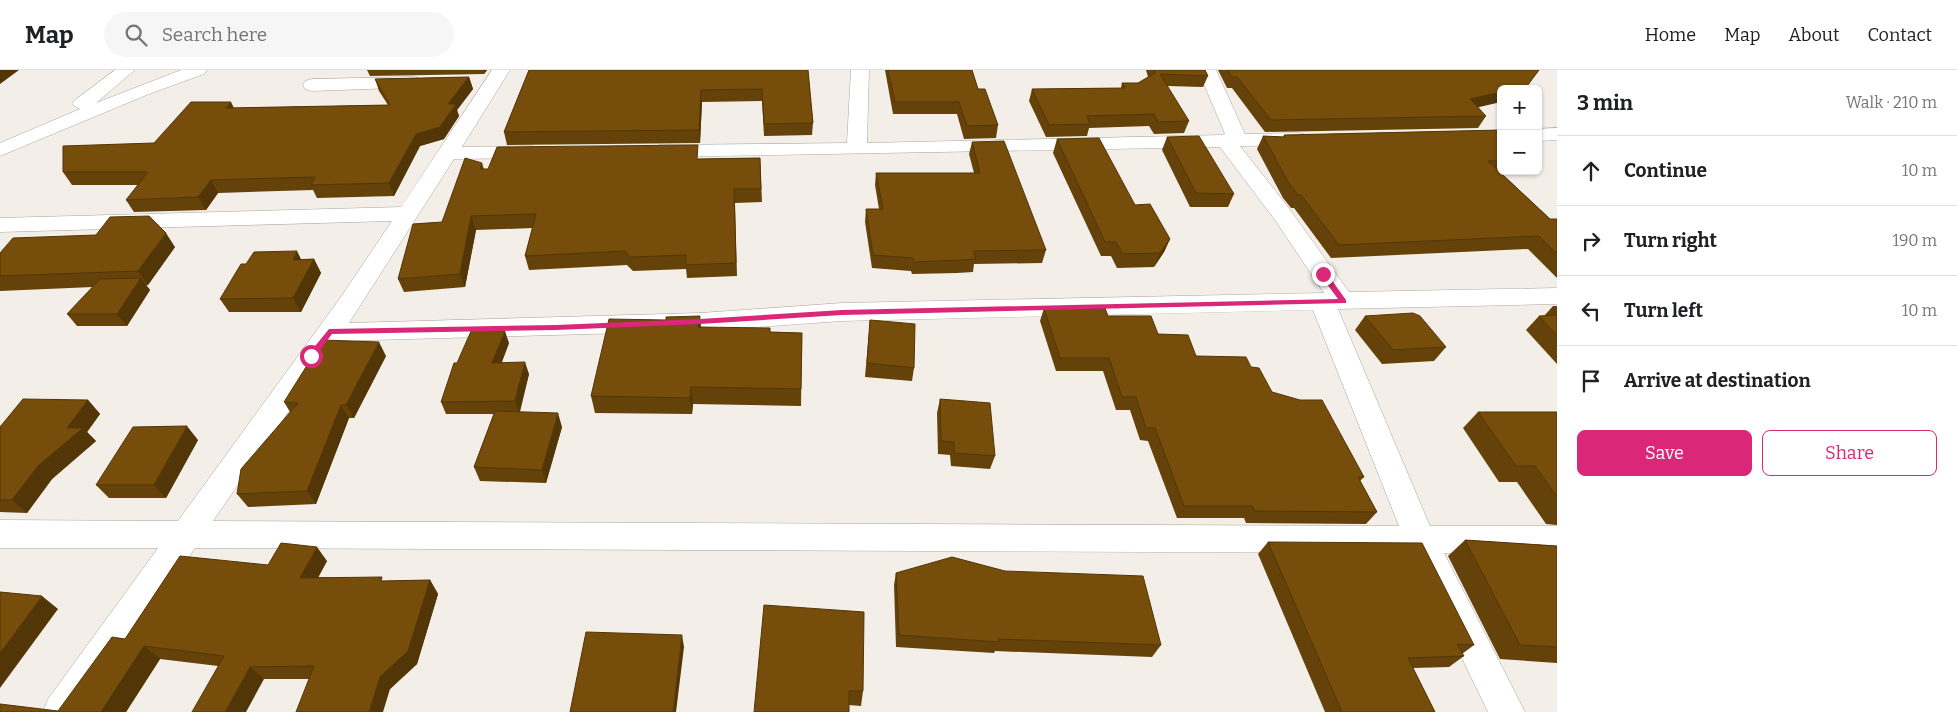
<!DOCTYPE html>
<html lang="en">
<head>
<meta charset="utf-8">
<style>
	:root { --surface:#fff; --page:#f6f6f6; --text:#202124; --muted:#757577; --line:#e0e0e0; --accent:#db2777 }
	body { margin:0; font-family:Bitter,serif; background:var(--page); color:var(--text) }
	.controls { position:absolute; right:15px; top:15px; display:grid; overflow:hidden; border-radius:8px; box-shadow:0 1px 4px #0004 }
	.controls button { width:45px; height:45px; display:grid; place-items:center; padding:0; border:0; border-bottom:1px solid var(--line); background:var(--surface); color:var(--text); font:25px sans-serif }
	.stop { position:absolute; width:15px; height:15px; margin:-11px; border:4px solid #db2777; border-radius:50%; background:#fff }
	.stop.end { background:#db2777; border-color:#fff; box-shadow:0 1px 5px #0008 }
	.list { margin:0; padding:0; list-style:none }
	h2 { display:flex; justify-content:space-between; align-items:center; height:65px; margin:0; padding:0 20px; font-size:21px }
	h2 small { font-size:16px; font-weight:400; color:var(--muted) }
	.list li { display:grid; grid-template-columns:32px 1fr auto; gap:15px; align-items:center; box-sizing:border-box; height:70px; padding:0 20px; border-top:1px solid var(--line) }
	.list b { display:block; font-size:19px; white-space:nowrap }
	.list em { font-size:16px; font-style:normal; color:var(--muted) }
	.actions { display:flex; gap:10px; padding:15px 20px }
	.actions a { flex:1; padding:11px 0; border:1px solid var(--accent); border-radius:8px; text-align:center; font-size:18px; color:var(--accent) }
	.actions .main { background:var(--accent); color:#fff }
	.icon { flex:none; width:28px; height:28px; fill:none; stroke:currentColor; stroke-width:2; stroke-linecap:round; stroke-linejoin:round }
	.map { position:relative; flex:none; width:1557px; height:642px; overflow:hidden }
	header { display:flex; align-items:center; gap:30px; box-sizing:border-box; height:70px; padding:0 25px; background:var(--surface); border-bottom:1px solid var(--line) }
	header strong { font-size:24px }
	nav { display:flex; gap:28px; margin-inline-start:auto; font-size:18px }
	.search { width:350px; height:45px; background:var(--page); display:flex; align-items:center; gap:12px; box-sizing:border-box; padding:0 18px; border-radius:28px; color:var(--muted); font-size:19px }
	main { display:flex }
	aside { flex:1; background:var(--surface) }
	.map>svg:first-child { display:block }
	.lines { fill:none; stroke-linecap:round; stroke-linejoin:round }
	.street-casing { stroke:#aaa59e; stroke-width:1 }
	.street { fill:#fff; fill-rule:evenodd }
	.wall { fill:#654209 }
	.shaded-wall { fill:#533607 }
	.building { fill:#764d0a; stroke:#533607 }
	.route { fill:#db2777 }
</style>
</head>
<body>
<header>
<strong>Map</strong>
<div class="search"><svg class="icon" aria-label="search" viewBox="0 0 24 24"><circle cx="10" cy="10" r="6"/><path d="M15 15l6 6"/></svg>Search here</div>
<nav><a>Home</a><a>Map</a><a>About</a><a>Contact</a></nav>
</header>
<main>
<div class="map">
<svg width="1557" height="642" viewBox="0 0 1557 642">
	<rect width="100%" height="100%" fill="#f3eee7"/>
	<g class="lines">
		<defs>
			<path id="street" d="M115 0H135L96 33 181 0H207L204 4 149 24 0 86V73L80 39 72 34 75 30Z
				M492 0H510L462 77 532 76 539 78 542 82 539 86 532 88 454 89 349 253 700 243 842 233 1324 223 1275 150 1220 77 660 87 653 85 650 81 653 77 660 75 847 73 851 0H869L867 73 1222 65 1225 64 1198 0H1216L1245 64 1299 63 1306 65 1309 69 1306 73 1299 75 1240 76 1291 141 1349 222 1557 218V234L1338 239 1430 456H1557V484L1444 483 1525 642H1488L1411 483 195 478 83 642H43L48 629 158 478H0V450L178 451 341 227 392 151 0 162V148L401 137ZM1313 240 1399 456 213 451 337 271 700 261 842 251Z
				M414 7 421 9 423 13 421 17 312 21 305 19 303 15 305 11 312 9Z
				M1557 58V70L1538 71V59Z"/>
		</defs>
		<!-- street casing -->
		<use href="#street" class="street-casing"/>
		<!-- street -->
		<use href="#street" class="street"/>
	</g>
	<!-- wall -->
	<path class="wall" d="M367 0H487L484 4 370 6Z
		M529 0H808L813 53 812 65 764 66 762 31 702 32 700 73 507 75 504 62Z
		M885 0H972L978 19 998 55 996 68 964 69 957 44H893Z
		M1146 0H1205L1208 6 1203 17 1167 16 1189 51 1184 63 1154 64 1149 56 1089 58 1087 66 1046 67 1029 31 1032 19 1121 18 1122 13H1138L1148 7Z
		M1218 0H1539L1478 37 1486 46 1478 58 1265 62 1232 18H1227Z
		M469 7 473 19 457 40 459 46 444 69 420 76 394 126 317 128 313 120 218 123 206 140 134 142 126 130 138 115H72L63 102 154 73 233 38 388 35 379 21 375 9Z
		M1501 60V101H1529L1528 102 1501 103 1550 149H1557V208L1528 179 1331 188 1294 138H1291L1283 128 1257 79 1263 66 1283 67 1284 65Z
		M1167 67 1234 124 1228 137H1190L1162 80Z
		M1057 69 1135 135 1170 169 1164 182 1154 197 1117 198 1111 186H1101L1053 83Z
		M972 72 1046 180 1042 193 974 194 973 202 957 203 912 204 911 201 872 198 865 152 866 139H879L875 115 876 103H974L969 84Z
		M760 88 762 132 735 133 737 206 687 208 686 199 633 201 627 195 529 200 525 186 533 158 476 160 465 217 404 222 398 209 442 152 482 93 484 99 699 89Z
		M175 177 148 215H146L150 220 127 256H77L67 244 93 217 0 221V183Z
		M314 189 321 203 301 242H229L220 229 301 190Z
		M1553 236H1557V294L1526 260 1539 246H1544Z
		M1044 238 1108 246 1158 264 1196 286 1251 297 1272 322 1364 407 1360 411 1377 442 1366 454 1246 453 1244 448H1177L1148 371 1140 370 1130 340H1116L1103 301H1056L1040 251Z
		M700 246 701 257 770 262 802 263 801 336 693 334 692 344 595 343 591 326 666 250Z
		M1365 246 1446 277 1434 291 1382 294 1355 260Z
		M870 250 914 298 912 311 865 307Z
		M509 273 502 292 529 304 520 342 562 357 546 413 480 411 474 397 494 344H446L441 332 457 293Z
		M386 286 354 348H349L316 434 248 437 237 424 290 342 284 332Z
		M940 329 995 386 990 399 951 396 950 385 938 384 937 343Z
		M88 330 100 344 87 362 96 371 52 409 27 443 0 442V356Z
		M1478 342H1557V455L1546 454 1517 412H1499L1463 358Z
		M198 370 166 428H109L96 415Z
		M1465 470 1557 476V593L1500 589 1448 486Z
		M1268 472 1474 575 1462 584 1464 586 1449 597 1413 598 1435 642H1325L1258 484Z
		M327 491 318 507 384 511 430 510 438 524 417 594 390 619 309 609H264L218 596 160 589 126 642H0L58 641 125 569 268 495Z
		M1005 501 1161 575 1152 587 995 581 994 583 896 577 894 515 896 503Z
		M764 535 863 621 861 636 849 635Z"/>
	<!-- shaded-wall -->
	<path class="shaded-wall" d="M0 0H19L0 14Z
		M483 0H487L484 4Z
		M1539 0 1525 19H1515Z
		M469 7 473 19 457 40 459 46 444 69 420 76 394 126 389 113 416 64 448 34Z
		M701 20 702 32 700 73 699 60Z
		M1501 22V32L1462 41 1470 29Z
		M231 32 237 44 226 38Z
		M211 110 218 123 206 140 198 127Z
		M471 146 476 160 465 217 460 204Z
		M166 163 175 177 148 215 138 201Z
		M1170 169 1164 182 1154 197 1160 183Z
		M297 181 304 195 293 190Z
		M314 189 321 203 301 242 293 228Z
		M141 208 150 220 127 256 117 244Z
		M700 246 701 263 698 257Z
		M505 261 509 273 497 304 492 293Z
		M379 272 386 286 354 348 346 335Z
		M525 292 529 304 519 343 515 331Z
		M691 317 693 334 692 344 690 328Z
		M88 330 100 344 87 362 96 371 52 409 27 443 12 430Z
		M341 335 349 348 316 434 307 421Z
		M558 343 562 357 546 413 542 400Z
		M187 356 198 370 166 428 154 415Z
		M317 477 327 491 311 521 300 508Z
		M430 510 438 524 417 594 390 619 383 642H369L380 607Z
		M42 526 58 539 0 618V583Z
		M682 565 684 577 676 642H673Z
		M144 576 160 589 126 642H101Z
		M250 597 264 609 246 642H225Z"/>
	<!-- building -->
	<path class="building" d="M529 0H808L813 53 764 54 762 19 701 20 699 60 504 62Z
		M888 0H972L978 19H985L998 55 967 56 959 32H895Z
		M1154 0H1205L1208 6 1160 4 1189 51 1158 52 1154 44 1087 46 1090 54 1049 55 1032 19 1125 18 1122 13H1138L1155 3Z
		M1228 0H1539L1527 16 1515 19H1501V22L1470 29 1486 46 1271 50 1237 7H1231Z
		M469 7 448 34H456L440 57 416 64 389 113 311 115 315 107 211 110 198 127 126 130 148 102H63V76L154 73 191 32H231L226 38 390 35 375 9Z
		M1501 60V91H1488L1550 149H1557V184L1539 166 1339 175 1301 125H1298L1290 115 1263 66 1285 67 1284 65Z
		M1199 66 1234 124 1196 123 1167 67Z
		M1099 68 1135 135 1150 134 1170 169 1160 183 1123 184 1116 172H1105L1057 69Z
		M1004 71 1046 180 973 181 976 189 960 190 914 192 913 188 873 185 866 139H883L876 103H980L972 72Z
		M698 75 697 89 760 88 761 119H734L736 193 686 195V185L630 187 625 181 525 186 536 144 471 146 460 204 398 209 413 154 442 152 465 88 482 93 480 99H488L497 77Z
		M149 146 166 163 138 201 0 206V183L13 168 96 165 110 147Z
		M297 181 293 190 314 189 293 228 220 229 241 194H246L254 182Z
		M141 208 117 244H67L100 209Z
		M1044 238H1105L1108 246H1151L1158 264 1188 265 1196 286 1246 287 1251 297 1259 298 1272 322 1300 330H1322L1364 407H1358L1377 442 1255 441 1252 436H1184L1155 358H1146L1136 327H1122L1109 288H1060Z
		M1413 243 1420 246 1446 277 1393 280 1365 246Z
		M1557 245V266L1539 246Z
		M700 246 698 257 770 258V262L802 263 801 319 691 317 690 328 591 326 609 249 666 250V247Z
		M870 250 915 254 914 298 867 293Z
		M472 259 505 261 492 293 525 292 515 331 441 332 454 293H457Z
		M323 270 379 272 346 335H341L307 421 237 424 241 399 298 333 284 332Z
		M23 329 88 330 67 358H83L38 396 12 430H0V357Z
		M940 329 990 333 995 386 954 383V372L941 371Z
		M495 341 558 343 542 400 474 397Z
		M1478 342H1557V427L1535 396H1516Z
		M187 356 154 415H96L133 357Z
		M1465 470 1557 476V577L1520 575Z
		M1268 472 1422 473 1474 575 1457 574 1464 586 1408 588 1435 642H1342Z
		M281 473 317 477 300 508 382 507 381 511 430 510 408 581 380 607 369 642H296L314 596 250 597 225 642H192L224 586 144 576 101 642H0V634L58 641 112 567 125 569 180 486 268 495Z
		M952 487 1005 501 1143 506 1161 575 998 569 999 572 899 565 896 503Z
		M0 522 42 526 0 583Z
		M764 535 864 542 863 621H849V642H754Z
		M586 562 682 565 673 642H570Z"/>
	<!-- route -->
	<path class="route" d="M1321 202H1326L1346 230V233L842 245 700 254 556 260 332 264 314 288 307 286 329 259 556 255 700 249 842 240 1338 229 1321 206Z"/>
</svg>
<div class="controls">
<button>+</button>
<button>−</button>
</div>
<div class="stop" style="left:311px;top:286px"></div>
<div class="stop end" style="left:1323px;top:204px"></div>
</div>
<aside>
<h2>3 min<small>Walk · 210 m</small></h2>
<ul class="list">
<li><svg class="icon" aria-label="ahead" viewBox="0 0 24 24"><path d="M12 20V5M6 11l6-6 6 6"/></svg><div><b>Continue</b></div><em>10 m</em></li>
<li><svg class="icon" aria-label="right" viewBox="0 0 24 24"><path d="M7 20v-9h11M14 6l5 5-5 5"/></svg><div><b>Turn right</b></div><em>190 m</em></li>
<li><svg class="icon" aria-label="left" viewBox="0 0 24 24"><path d="M17 20v-9H6M10 6l-5 5 5 5"/></svg><div><b>Turn left</b></div><em>10 m</em></li>
<li><svg class="icon" aria-label="arrive" viewBox="0 0 24 24"><path d="M6 21V4h12l-3 4 3 4H6"/></svg><div><b>Arrive at destination</b></div></li>
</ul>
<div class="actions"><a class="main">Save</a><a>Share</a></div>
</aside>
</main>
</body>
</html>
